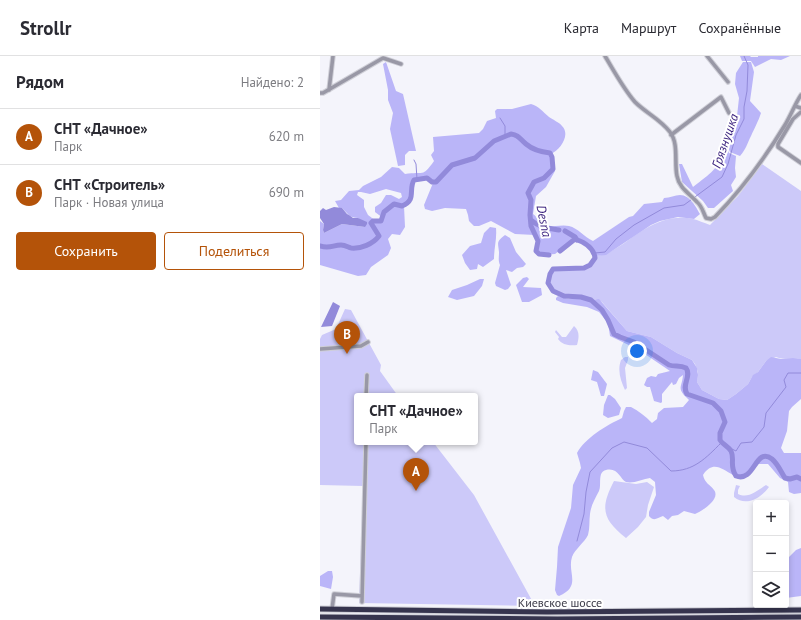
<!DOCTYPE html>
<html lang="ru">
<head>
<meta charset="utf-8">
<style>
	:root { --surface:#fff; --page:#f2f2f3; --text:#2b2b33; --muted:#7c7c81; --line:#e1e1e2; --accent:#b45309 }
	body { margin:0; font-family:"PT Sans",sans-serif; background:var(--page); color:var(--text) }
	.controls { position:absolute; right:12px; bottom:12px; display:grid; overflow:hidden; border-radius:4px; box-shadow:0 2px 6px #0003 }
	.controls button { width:36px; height:36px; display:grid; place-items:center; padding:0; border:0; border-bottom:1px solid var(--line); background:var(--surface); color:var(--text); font:20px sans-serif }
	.you { position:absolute; left:317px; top:295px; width:14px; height:14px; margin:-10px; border:3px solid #fff; border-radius:50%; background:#1a73e8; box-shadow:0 0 0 6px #1a73e833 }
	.badge { display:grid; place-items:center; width:26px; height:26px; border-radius:50%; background:var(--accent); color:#fff; font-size:13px; font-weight:700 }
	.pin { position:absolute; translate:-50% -33px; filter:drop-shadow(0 1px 2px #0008) }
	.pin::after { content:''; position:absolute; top:21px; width:14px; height:12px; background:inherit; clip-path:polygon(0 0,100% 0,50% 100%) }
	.popup { position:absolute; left:34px; top:337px; width:124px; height:52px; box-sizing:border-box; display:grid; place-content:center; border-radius:4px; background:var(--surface); filter:drop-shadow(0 1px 3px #0005); font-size:13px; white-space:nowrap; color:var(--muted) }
	.popup b { font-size:15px; color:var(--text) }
	.popup::after { content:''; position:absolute; left:50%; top:100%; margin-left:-8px; border:8px solid transparent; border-top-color:var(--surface) }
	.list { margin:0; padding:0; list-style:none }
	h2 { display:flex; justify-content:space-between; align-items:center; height:52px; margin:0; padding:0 16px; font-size:17px }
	h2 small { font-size:13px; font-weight:400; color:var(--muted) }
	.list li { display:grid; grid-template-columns:26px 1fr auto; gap:12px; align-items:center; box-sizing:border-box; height:56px; padding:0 16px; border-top:1px solid var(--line) }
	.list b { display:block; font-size:15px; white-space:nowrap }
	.list p { margin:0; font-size:13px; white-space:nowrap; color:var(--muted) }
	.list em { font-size:13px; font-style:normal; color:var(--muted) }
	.actions { display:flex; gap:8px; padding:12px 16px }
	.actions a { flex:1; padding:9px 0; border:1px solid var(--accent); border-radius:4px; text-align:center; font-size:14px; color:var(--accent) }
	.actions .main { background:var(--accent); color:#fff }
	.icon { flex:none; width:22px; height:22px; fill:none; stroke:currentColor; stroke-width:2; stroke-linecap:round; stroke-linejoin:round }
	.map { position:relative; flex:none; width:481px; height:564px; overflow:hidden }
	header { display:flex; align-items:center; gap:24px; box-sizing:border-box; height:56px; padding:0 20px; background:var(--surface); border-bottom:1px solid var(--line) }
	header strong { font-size:19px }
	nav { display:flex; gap:22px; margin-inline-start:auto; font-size:14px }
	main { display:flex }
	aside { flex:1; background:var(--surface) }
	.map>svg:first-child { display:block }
	.green { fill:#ccc9f9 }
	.forest { fill:#bab5f8; fill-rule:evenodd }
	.water { fill:#928ada }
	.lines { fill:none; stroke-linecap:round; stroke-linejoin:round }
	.stream { stroke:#928ada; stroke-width:1 }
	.river { stroke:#928ada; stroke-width:5 }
	.minor-casing { stroke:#cfcfd7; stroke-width:5.5 }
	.highway-casing { stroke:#cfcfd7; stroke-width:7 }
	.minor { stroke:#9998a6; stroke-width:3.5 }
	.highway { stroke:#36344e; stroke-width:5 }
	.labels { text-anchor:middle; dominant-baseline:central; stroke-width:4; stroke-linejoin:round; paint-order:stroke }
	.street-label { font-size:12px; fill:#3c3b48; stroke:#fff }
	.water-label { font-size:13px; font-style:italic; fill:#381f7c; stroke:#fff }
</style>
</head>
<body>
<header>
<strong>Strollr</strong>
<nav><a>Карта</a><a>Маршрут</a><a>Сохранённые</a></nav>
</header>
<main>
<aside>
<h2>Рядом<small>Найдено: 2</small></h2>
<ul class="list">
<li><span class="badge">A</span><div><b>СНТ «Дачное»</b><p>Парк</p></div><em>620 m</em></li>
<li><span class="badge">B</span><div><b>СНТ «Строитель»</b><p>Парк · Новая улица</p></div><em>690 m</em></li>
</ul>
<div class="actions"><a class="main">Сохранить</a><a>Поделиться</a></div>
</aside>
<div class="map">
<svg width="481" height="564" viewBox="0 0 481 564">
	<rect width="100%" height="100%" fill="#f4f4fb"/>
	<!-- green -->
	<path class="green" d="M442 108 481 135V303C472 302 464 304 456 301L446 305 438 316 432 321 428 328 416 338 407 344 399 343 382 334 377 326 378 316 375 308 372 304 357 297 331 281 307 275 282 246 276 243 271 244 261 241 244 240 233 235 228 227 230 218 233 213C245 209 272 219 275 200 287 199 293 194 303 188 324 173 345 157 373 163 378 164 384 167 390 169L418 140Z
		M25 253 31 254 61 309 60 315 78 340H37V386H113L154 439 215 550 39 547 43 430 0 429V283L2 279 16 273Z
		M254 270C260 275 259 282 257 289 250 290 242 289 238 283L239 281 235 276 236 274 242 281H246Z
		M305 301H308V304L305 312 307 332 305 334C301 325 297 315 301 304Z
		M294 425 316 428 327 426 334 431 328 449 326 461 318 471 306 482C282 463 280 452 294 425Z
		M416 429 420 430 418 434V438C428 443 437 435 446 429L449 431C441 442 426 451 414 441V437Z"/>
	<!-- forest -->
	<path class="forest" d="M420 0H430L431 1H438V0H470L461 4 451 3 435 11 431 5H422Z
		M66 6 76 35 83 38 96 95H89L85 99V109L78 110 70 73 73 57 68 44V34L63 8Z
		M423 6H431L434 16 430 45 441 57C438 66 435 71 431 80 427 88 426 93 420 100L410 96 404 80 416 69 419 42 415 28 416 17Z
		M211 48C219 50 223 56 229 61 233 64 239 66 242 70 251 79 240 94 231 98L233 113 235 115 226 131 216 140 213 158C218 161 218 168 223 170 230 172 241 168 249 170 258 172 264 181 273 185L309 161 313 160 324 148 342 146 344 142C350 142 355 139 360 139 370 139 376 151 380 158L374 163 358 161 340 165 331 169 286 199 275 200 270 192 255 183 235 198 223 199 219 198 216 195 218 185 215 179 195 178 171 165 159 170H154L149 165 148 159 146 153 125 152 112 155 105 153 104 149 113 127 107 122H100L93 125C89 136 96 142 84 150L85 171 80 179 72 178 68 183 71 192 68 199 51 211 46 219 38 220 0 209V165L4 168 3 174 4 177 22 168 45 171 38 162C30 162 28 158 22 152H19L15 145 21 144 29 135 39 134 43 130 61 121 72 111 79 112 85 118C104 115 102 122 114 105L111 99 114 95 113 81 159 77 163 73 167 65 176 62 175 55 177 53H192ZM66 133 81 137 82 141 79 143 71 139H66L61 147 55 151V156L63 162 61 165H56L48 159 44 151V144L37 139 38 136H41L50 138Z
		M407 92 409 97 416 100 415 112 416 121 411 129 413 135 394 152H388L383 145 362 126 359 108H362L373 131C391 117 397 114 407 92Z
		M170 171 176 172C177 183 174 192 174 203L163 211 158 208 157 213 150 214 145 207 142 199 150 190 161 187 164 177Z
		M185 179 190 182 196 196 206 208 203 211 197 212 192 216 186 214 191 229 188 233 185 234 176 230 175 227 180 209C178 204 179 202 179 196 178 186 176 186 185 179Z
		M207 221 209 223 203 231 221 232 222 239 209 246H202L196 229 203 222Z
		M160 223H164L162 230 154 240 137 244 128 241 132 234 147 229Z
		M238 240 249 243 261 241 268 244 279 243 307 275 331 281 357 297 372 304 377 312 378 319 377 326 382 334 399 343 407 344 416 338 428 328 433 319 438 316 446 305 451 301 461 303 473 302 481 303V343L472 351 469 355 467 375 461 392 464 397H481V437L474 438 469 436 468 426 460 422 448 408H438L437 406 428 419 421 421 415 419H413C402 413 393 404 383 419 385 428 390 428 394 434 401 443 382 455 375 458L364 455 358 459 352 460 348 464 343 460C337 462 334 466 329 460V456L336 439 335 426 330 422C323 423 313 428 306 426 300 423 298 411 286 414 277 416 282 429 279 435 275 443 271 449 270 458 269 465 270 472 268 479 264 487 255 493 252 501 247 517 262 530 239 540L237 539 235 534 237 511 238 491 251 452 253 429 261 412 260 407 257 397C265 382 287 369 302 362L304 355 306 351H311C319 355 325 360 332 367L337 363 338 357 344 352 363 351 369 344 368 343C356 332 362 332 363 319L359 322 356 328 353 329 352 326 342 338V346L341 347 334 345 330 331H327L324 329 327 322 331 320 336 321 338 318 350 315 319 294 290 280 288 267 279 256 267 251 243 247 236 244V242Z
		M273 314 278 316 287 328 284 340H281L277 326 271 324Z
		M288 339H290L295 343 301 352 299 359 288 362 283 359 284 349Z
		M481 492V540L466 542V504L476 494Z
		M8 515H12L13 521 11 533 0 530V520Z"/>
	<!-- water -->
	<path class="water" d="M14 151 22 152 27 158 29 159 33 162H38L47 166V168L45 171 22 168 4 177 3 174 4 168 0 162V155L3 152 6 154Z
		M13 246 20 250 12 270 1 271Z"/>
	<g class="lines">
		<!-- stream -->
		<path class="stream" d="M180 62 185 70V80
			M94 104 96 108 97 123
			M275 197 285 196 296 183 314 169 344 152 364 149 402 121 408 108 416 79 424 63V51L427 35 428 9 424 0
			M408 391 416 395 421 387 432 386 444 371 446 357 466 331 464 324 468 317H481
			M257 485 264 458 266 436 270 416 292 392 304 386 327 392 351 415C374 415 386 402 401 387"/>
		<!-- river -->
		<path class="river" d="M211 164C220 172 227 172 239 174
			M245 175 255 181 257 184
			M0 190C10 193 13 189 21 189 25 189 28 191 31 192 41 193 53 188 59 180L51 167 53 165H61L64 156 74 148 82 150C97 144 88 134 94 124L107 122 112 126H116L132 109 155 102 174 85 191 78C199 79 200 83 206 88 213 94 221 96 230 97L232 101 233 113 224 122 214 126 208 137 211 144 210 159 211 170 218 185 216 195 219 198 229 199
			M240 195 255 183C264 186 274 192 275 202L270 209 264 212 233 213 230 218 228 227 233 235 244 240 261 241 271 244 282 254 288 264 294 278 300 281 314 286 349 309C355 311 360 309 366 312 372 320 361 329 367 338L393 347 401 355 405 366 400 377V384C402 388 408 390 411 395 415 403 409 410 416 420 435 427 435 390 452 403 458 408 461 416 465 422L470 423 477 421 481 423"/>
		<defs>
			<path id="minor" d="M285 0C294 15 303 32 315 46 326 57 340 63 350 76 359 88 354 106 357 120 359 132 370 138 377 146 382 150 383 156 386 162L391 163 395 161C422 133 445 102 465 69 471 59 475 48 481 39
				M387 0 408 26
				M9 34 13 0
				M0 37H3L63 2 81 8
				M475 50 481 52
				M481 56 473 63 458 88V91L481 107
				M351 79 401 41 409 57
				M0 293 41 290 48 286
				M46 340 47 319
				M42 546 46 386
				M12 553 14 538 42 540"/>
			<path id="highway" d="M0 553 227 556 481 554
				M0 561 237 563 481 561"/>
		</defs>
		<!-- minor casing -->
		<use href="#minor" class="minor-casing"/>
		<!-- highway casing -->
		<use href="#highway" class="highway-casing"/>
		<!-- minor -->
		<use href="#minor" class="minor"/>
		<!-- highway -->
		<use href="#highway" class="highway"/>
	</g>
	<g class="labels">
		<!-- street labels -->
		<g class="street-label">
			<text x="240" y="546">Киевское шоссе</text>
		</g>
		<!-- water labels -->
		<g class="water-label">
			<text transform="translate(405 85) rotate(-71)">Грязнушка</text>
			<text transform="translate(224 165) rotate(79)">Desna</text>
		</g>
	</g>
</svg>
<div class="controls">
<button>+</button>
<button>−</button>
<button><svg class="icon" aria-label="layers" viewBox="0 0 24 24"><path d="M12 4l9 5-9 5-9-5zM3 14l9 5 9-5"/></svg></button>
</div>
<div class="you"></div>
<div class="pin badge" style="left:96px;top:435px">A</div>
<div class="popup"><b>СНТ «Дачное»</b>Парк</div>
<div class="pin badge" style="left:27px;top:298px">B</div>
</div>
</main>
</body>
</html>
